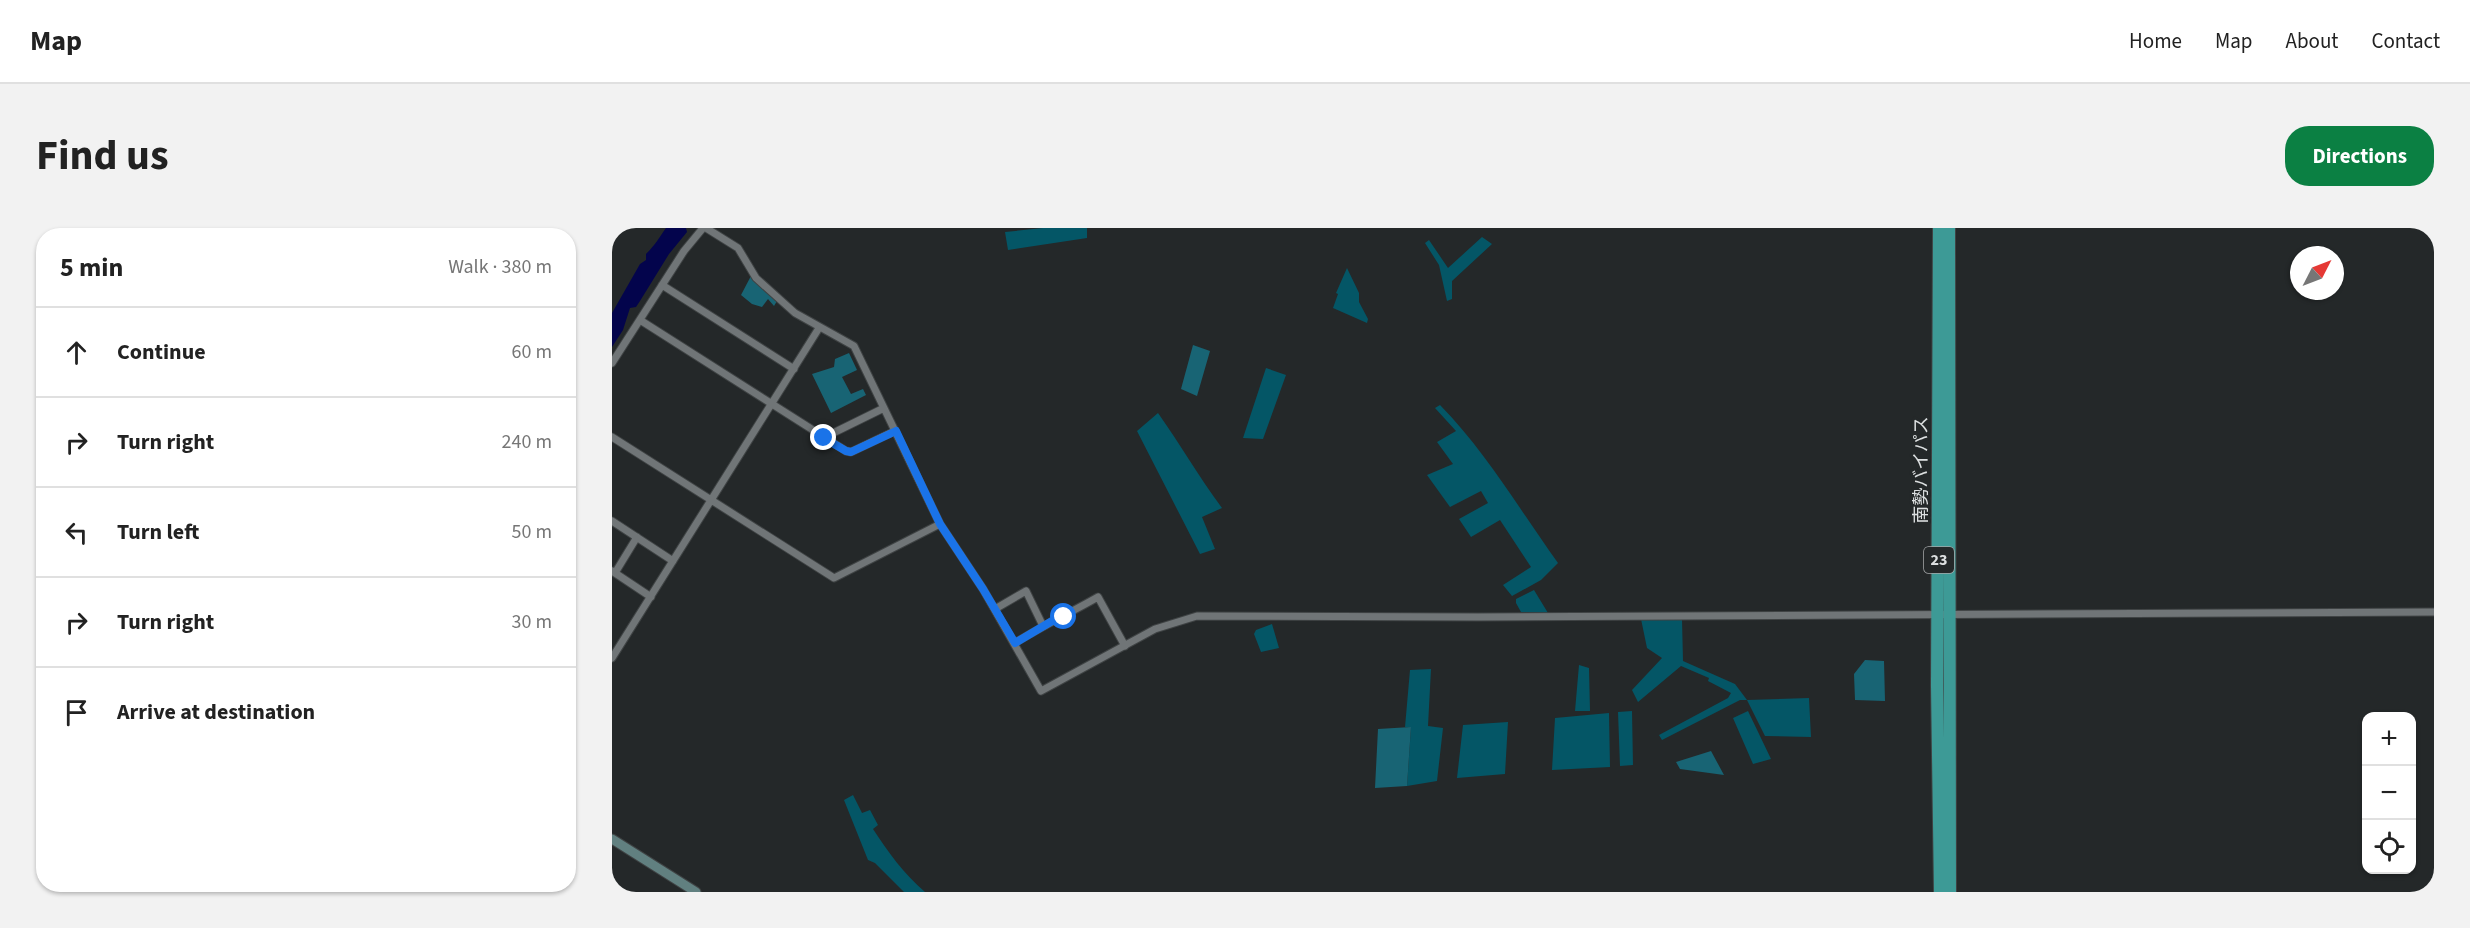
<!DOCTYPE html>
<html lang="en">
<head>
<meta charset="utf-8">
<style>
	:root { --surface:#fff; --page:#f2f2f2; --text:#222; --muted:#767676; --line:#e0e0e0; --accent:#0b8043 }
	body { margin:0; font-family:"Source Sans 3","Noto Sans JP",sans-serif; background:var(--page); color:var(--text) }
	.controls { position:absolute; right:18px; bottom:18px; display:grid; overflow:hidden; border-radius:12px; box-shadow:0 2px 4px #0004 }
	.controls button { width:54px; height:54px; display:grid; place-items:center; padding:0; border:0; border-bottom:2px solid var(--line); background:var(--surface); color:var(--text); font:30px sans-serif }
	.compass { position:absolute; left:1678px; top:18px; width:54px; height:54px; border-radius:50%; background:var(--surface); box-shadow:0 2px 4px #0004; rotate:48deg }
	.stop { position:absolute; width:18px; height:18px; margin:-14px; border:4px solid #1a73e8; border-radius:50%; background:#fff }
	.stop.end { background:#1a73e8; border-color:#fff; box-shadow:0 2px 6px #0008 }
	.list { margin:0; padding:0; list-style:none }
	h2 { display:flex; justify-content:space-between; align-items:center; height:78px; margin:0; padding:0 24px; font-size:26px }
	h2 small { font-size:20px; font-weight:400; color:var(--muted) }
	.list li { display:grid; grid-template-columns:39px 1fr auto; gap:18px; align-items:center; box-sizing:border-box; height:90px; padding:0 24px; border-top:2px solid var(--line) }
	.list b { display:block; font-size:22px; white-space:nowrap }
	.list em { font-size:20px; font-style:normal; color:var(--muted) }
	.icon { flex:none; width:33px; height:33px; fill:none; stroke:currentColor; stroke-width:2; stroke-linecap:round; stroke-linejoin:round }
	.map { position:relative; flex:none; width:1822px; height:664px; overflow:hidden; border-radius:24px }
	header { display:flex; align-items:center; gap:36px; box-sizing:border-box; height:84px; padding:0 30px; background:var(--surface); border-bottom:2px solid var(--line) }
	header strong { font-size:28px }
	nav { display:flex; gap:33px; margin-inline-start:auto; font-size:21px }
	.intro { display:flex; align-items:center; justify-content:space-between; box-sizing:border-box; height:144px; padding:0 36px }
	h1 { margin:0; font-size:42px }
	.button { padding:15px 27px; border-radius:24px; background:var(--accent); color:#fff; font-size:21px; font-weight:700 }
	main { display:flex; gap:36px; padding:0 36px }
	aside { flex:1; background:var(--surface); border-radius:24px; box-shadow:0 2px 4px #0004 }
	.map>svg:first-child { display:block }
	.green { fill:#045666 }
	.forest { fill:#186474 }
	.water { fill:#03044c }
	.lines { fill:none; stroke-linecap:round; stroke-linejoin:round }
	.street-casing { stroke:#3f4344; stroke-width:9 }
	.secondary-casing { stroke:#3f4344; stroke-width:11 }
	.highway-casing { stroke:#3f4344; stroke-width:14 }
	.street { stroke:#707577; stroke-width:7 }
	.secondary { stroke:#618080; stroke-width:9 }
	.highway { stroke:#3d9a96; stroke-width:12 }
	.route { stroke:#1a73e8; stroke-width:8 }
	.labels { text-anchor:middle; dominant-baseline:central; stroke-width:6; stroke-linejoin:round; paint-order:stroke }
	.shield { fill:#242829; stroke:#a6a9aa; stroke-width:1.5 }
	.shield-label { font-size:16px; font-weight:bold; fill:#dde0e1 }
	.street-label { font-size:18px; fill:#dde0e1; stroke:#242829 }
</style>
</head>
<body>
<header>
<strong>Map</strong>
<nav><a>Home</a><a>Map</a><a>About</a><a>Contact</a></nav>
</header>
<div class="intro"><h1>Find us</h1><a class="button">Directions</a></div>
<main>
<aside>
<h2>5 min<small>Walk · 380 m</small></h2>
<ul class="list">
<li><svg class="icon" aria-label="ahead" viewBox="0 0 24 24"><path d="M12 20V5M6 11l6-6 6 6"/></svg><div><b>Continue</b></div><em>60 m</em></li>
<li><svg class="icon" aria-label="right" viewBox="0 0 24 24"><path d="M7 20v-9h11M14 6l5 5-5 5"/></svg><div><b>Turn right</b></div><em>240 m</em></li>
<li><svg class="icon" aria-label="left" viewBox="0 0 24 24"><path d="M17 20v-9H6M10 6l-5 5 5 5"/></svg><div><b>Turn left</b></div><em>50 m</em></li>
<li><svg class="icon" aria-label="right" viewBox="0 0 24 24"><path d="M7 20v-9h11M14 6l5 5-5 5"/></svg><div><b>Turn right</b></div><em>30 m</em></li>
<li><svg class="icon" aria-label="arrive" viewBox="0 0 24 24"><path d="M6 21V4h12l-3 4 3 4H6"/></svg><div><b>Arrive at destination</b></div></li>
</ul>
</aside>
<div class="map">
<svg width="1822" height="664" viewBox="0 0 1822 664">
	<rect width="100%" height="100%" fill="#242829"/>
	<!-- green -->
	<path class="green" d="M431 0H475V10L396 22 393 4Z
		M870 9 880 16 840 53V71L835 73 827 37 813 15 817 12 836 40Z
		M735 40 747 65V74L756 91 755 95 721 80 726 66 724 65Z
		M654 140 674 147 651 211 631 210Z
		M828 177C875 225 907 281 946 335L929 352 900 368 891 357 919 339 888 292 859 309 847 291 876 275 869 263 838 279 815 247 841 236 825 214 844 203 823 180Z
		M546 185C568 216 587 249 610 280L590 289 603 321 588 326 525 203Z
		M922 362 936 385 909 384 904 375V371Z
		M1029 391H1070L1071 433 1123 456 1135 472 1197 470 1199 509 1153 508 1135 472H1128L1050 512 1047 507 1116 470 1119 465 1096 453 1097 450 1069 438 1026 474 1020 462 1050 430 1035 420Z
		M660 396 667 420 649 424 642 406 644 402Z
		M967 437 977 440 978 483H963Z
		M819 441 816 498 831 500 825 553 795 558 799 499H793L798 442Z
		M1020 483 1021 537 1008 538 1006 484Z
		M1136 483 1159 531 1141 536 1121 490Z
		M997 485 998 539 940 542 943 490Z
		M896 494 893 546 845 550 851 497Z
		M241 567 250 585 258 582 266 597 261 601C276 624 292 646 313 664H292L263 635 256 632 232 572Z"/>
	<!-- forest -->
	<path class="forest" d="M140 46 165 73 162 78 156 71 150 79 140 76 129 67Z
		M581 117 598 123 585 168 569 161Z
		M237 125 245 142 230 149 239 166 251 161 254 167 219 185 200 146 222 139 223 131Z
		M1253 432 1272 433 1273 473 1243 472 1242 446Z
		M799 499 795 558 763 560 766 501Z
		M1099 523 1112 547 1068 541 1064 534Z"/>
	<!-- water -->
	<path class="water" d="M54 0H74L75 4 57 26 28 73 24 79 18 80 11 102 0 119V85L28 36 34 32V26C43 17 47 10 54 0Z"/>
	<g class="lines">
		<defs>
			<path id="street" d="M94 0 126 20 144 50 183 85 242 118 328 296 371 361 429 463 543 401 585 388 866 389 1822 384
				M50 57 182 141
				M28 92 234 223 239 224 283 203
				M0 135 72 23 91 0
				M0 209 222 350 328 296
				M211 210 272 180
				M0 293 61 333
				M0 343 39 369
				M3 345 25 309
				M383 381 414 363 431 398
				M403 415C430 398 458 385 486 369L513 418
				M0 430 207 100"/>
			<path id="secondary" d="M0 611 84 664"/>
			<path id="highway" d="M1327 0 1325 458 1328 664
				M1337 0 1338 664"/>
		</defs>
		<!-- street casing -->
		<use href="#street" class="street-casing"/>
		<!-- secondary casing -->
		<use href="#secondary" class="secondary-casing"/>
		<!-- highway casing -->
		<use href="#highway" class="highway-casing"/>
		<!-- street -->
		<use href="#street" class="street"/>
		<!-- secondary -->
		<use href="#secondary" class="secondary"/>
		<!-- highway -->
		<use href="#highway" class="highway"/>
	</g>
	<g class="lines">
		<!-- route -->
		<path class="route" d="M212 210 234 223 239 224 284 203 328 296 371 361 403 415 440 393 452 389"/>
	</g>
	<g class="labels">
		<!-- shield labels -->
		<rect class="shield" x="1312" y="319" width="30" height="26" rx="4.5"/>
		<g class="shield-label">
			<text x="1327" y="332">23</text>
		</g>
		<!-- street labels -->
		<g class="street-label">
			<text transform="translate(1309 242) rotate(-90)">南勢バイパス</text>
		</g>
	</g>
</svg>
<div class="controls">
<button>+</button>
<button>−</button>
<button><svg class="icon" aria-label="locate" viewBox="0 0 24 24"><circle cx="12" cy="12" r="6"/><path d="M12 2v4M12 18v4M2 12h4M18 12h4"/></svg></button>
</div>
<svg class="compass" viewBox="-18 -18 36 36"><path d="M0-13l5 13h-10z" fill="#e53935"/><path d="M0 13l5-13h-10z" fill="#767676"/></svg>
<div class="stop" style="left:452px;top:389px"></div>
<div class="stop end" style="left:212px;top:210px"></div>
</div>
</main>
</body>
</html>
